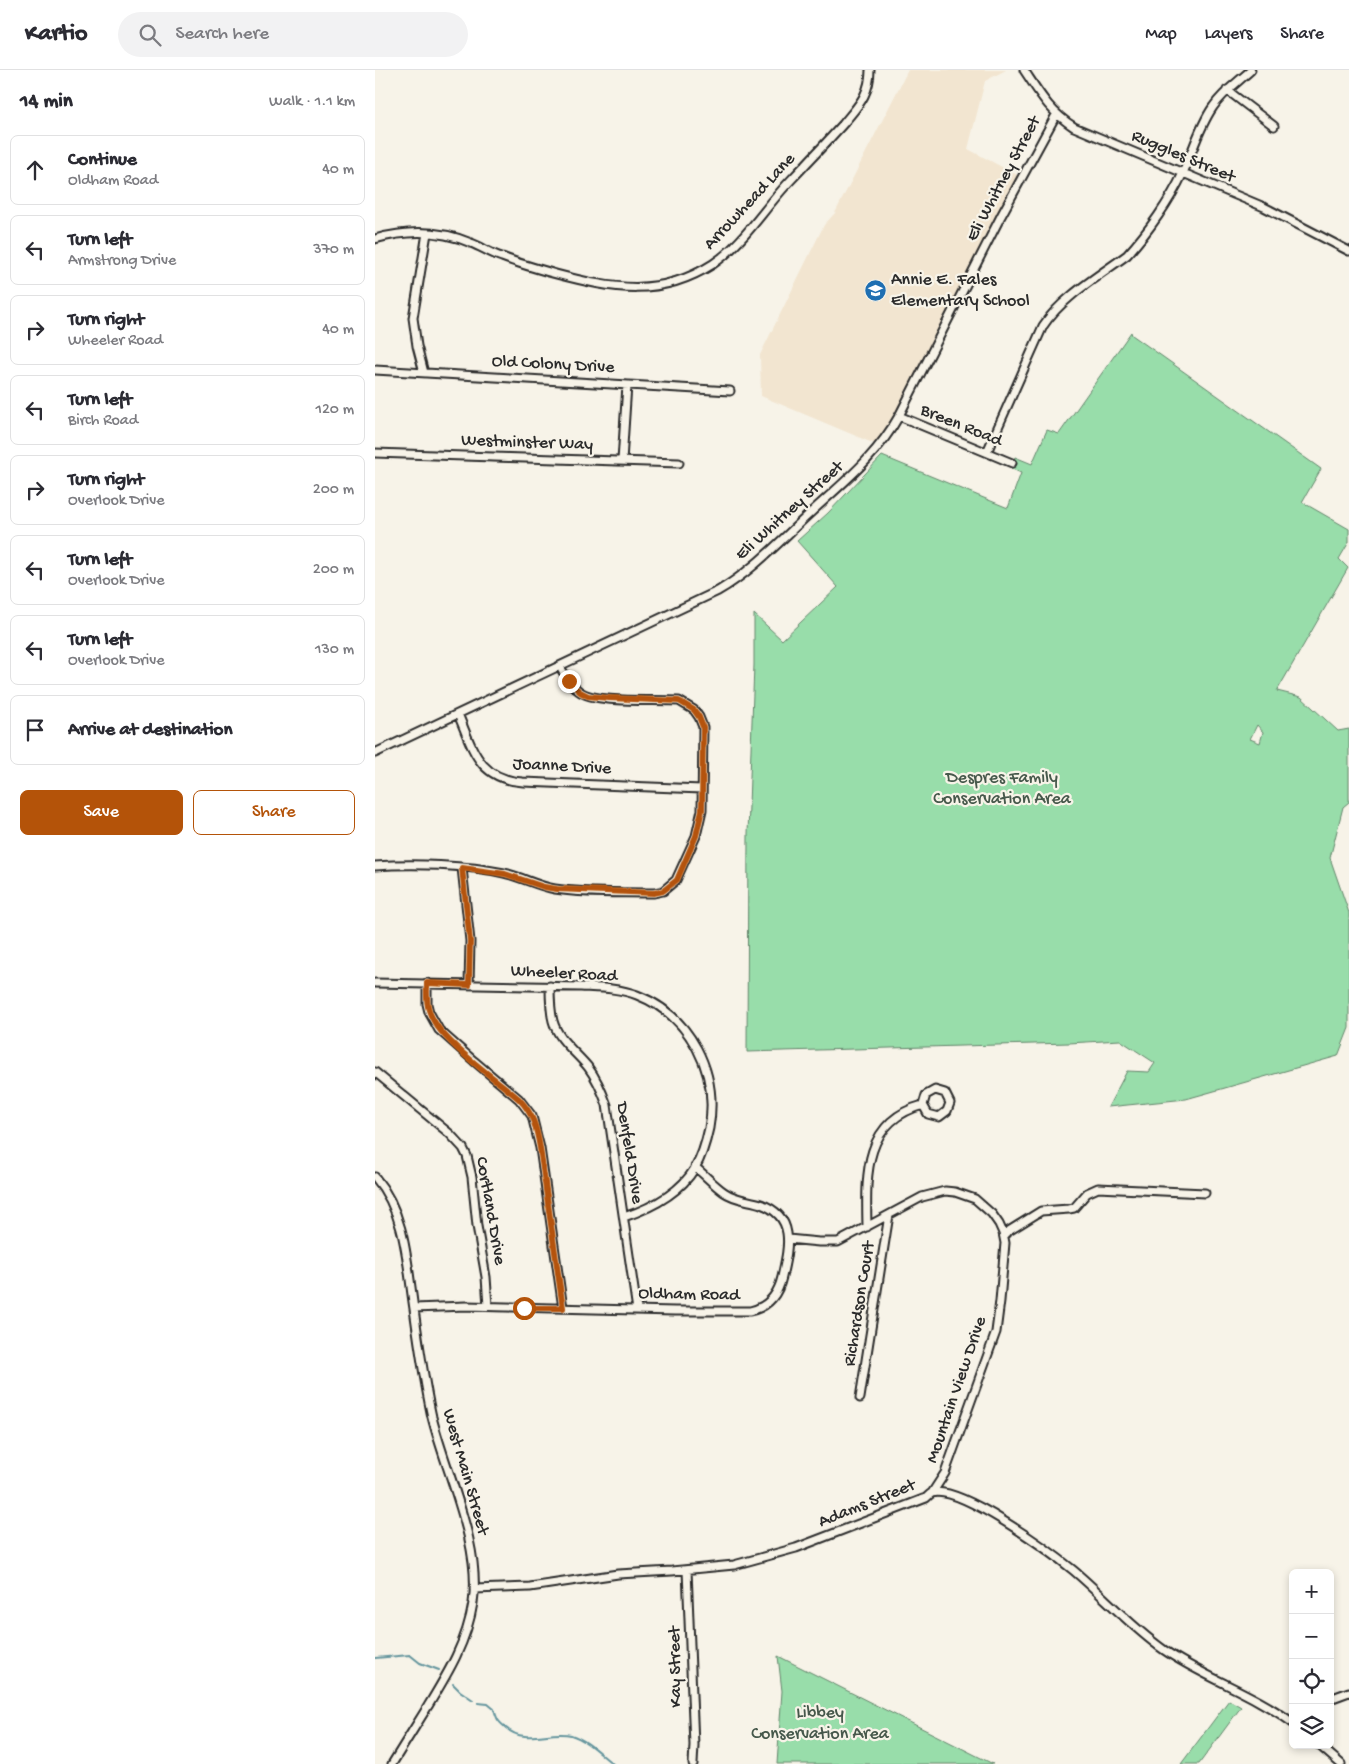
<!DOCTYPE html>
<html lang="en">
<head>
<meta charset="utf-8">
<style>
	:root { --surface:#fff; --page:#f2f2f3; --text:#2b2b33; --muted:#7c7c81; --line:#e1e1e2; --accent:#b45309 }
	body { margin:0; font-family:"Gochi Hand",sans-serif; background:var(--page); color:var(--text) }
	.controls { position:absolute; right:15px; bottom:15px; display:grid; overflow:hidden; border-radius:8px; box-shadow:0 2px 8px #0003 }
	.controls button { width:45px; height:45px; display:grid; place-items:center; padding:0; border:0; border-bottom:1px solid var(--line); background:var(--surface); color:var(--text); font:25px sans-serif }
	.stop { position:absolute; width:15px; height:15px; margin:-11px; border:4px solid #b45309; border-radius:50%; background:#fff }
	.stop.end { background:#b45309; border-color:#fff; box-shadow:0 1px 5px #0008 }
	.list { margin:0; padding:0; list-style:none }
	h2 { display:flex; justify-content:space-between; align-items:center; height:65px; margin:0; padding:0 20px; font-size:21px }
	h2 small { font-size:16px; font-weight:400; color:var(--muted) }
	.list li { display:grid; grid-template-columns:32px 1fr auto; gap:15px; align-items:center; box-sizing:border-box; height:70px; margin:0 10px 10px; padding:0 10px; border:1px solid var(--line); border-radius:8px }
	.list b { display:block; font-size:19px; white-space:nowrap }
	.list p { margin:0; font-size:16px; white-space:nowrap; color:var(--muted) }
	.list em { font-size:16px; font-style:normal; color:var(--muted) }
	.actions { display:flex; gap:10px; padding:15px 20px }
	.actions a { flex:1; padding:11px 0; border:1px solid var(--accent); border-radius:8px; text-align:center; font-size:18px; color:var(--accent) }
	.actions .main { background:var(--accent); color:#fff }
	.icon { flex:none; width:28px; height:28px; fill:none; stroke:currentColor; stroke-width:2; stroke-linecap:round; stroke-linejoin:round }
	.map { position:relative; flex:none; width:974px; height:1694px; overflow:hidden }
	header { display:flex; align-items:center; gap:30px; box-sizing:border-box; height:70px; padding:0 25px; background:var(--surface); border-bottom:1px solid var(--line) }
	header strong { font-size:24px }
	nav { display:flex; gap:28px; margin-inline-start:auto; font-size:18px }
	.search { width:350px; height:45px; background:var(--page); display:flex; align-items:center; gap:12px; box-sizing:border-box; padding:0 18px; border-radius:28px; color:var(--muted); font-size:19px }
	main { display:flex }
	aside { flex:1; background:var(--surface) }
	.map>svg:first-child { display:block }
	.built { fill:#f2e5d0 }
	.green { fill:#98ddaa; stroke:#62846a; fill-rule:evenodd }
	.lines { fill:none; stroke-linecap:round; stroke-linejoin:round }
	.stream { stroke:#66969e; stroke-width:2 }
	.minor-casing { stroke:#2b2b2b; stroke-width:11 }
	.minor { stroke:#f7f3e8; stroke-width:7 }
	.route { stroke:#b45309; stroke-width:6 }
	.labels { text-anchor:middle; dominant-baseline:central; stroke-width:4.5; stroke-linejoin:round; paint-order:stroke }
	.street-label { font-size:18px; fill:#2b2b2b; stroke:#f7f3e8 }
	.poi-label { font-size:18px; fill:#2b2b2b; stroke:#f7f3e8; text-anchor:start }
	.park-label { font-size:18px; fill:#46584b; stroke:#f7f3e8 }
</style>
</head>
<body>
<header>
<strong>Kartio</strong>
<div class="search"><svg class="icon" aria-label="search" viewBox="0 0 24 24"><circle cx="10" cy="10" r="6"/><path d="M15 15l6 6"/></svg>Search here</div>
<nav><a>Map</a><a>Layers</a><a>Share</a></nav>
</header>
<main>
<aside>
<h2>14 min<small>Walk · 1.1 km</small></h2>
<ul class="list">
<li><svg class="icon" aria-label="ahead" viewBox="0 0 24 24"><path d="M12 20V5M6 11l6-6 6 6"/></svg><div><b>Continue</b><p>Oldham Road</p></div><em>40 m</em></li>
<li><svg class="icon" aria-label="left" viewBox="0 0 24 24"><path d="M17 20v-9H6M10 6l-5 5 5 5"/></svg><div><b>Turn left</b><p>Armstrong Drive</p></div><em>370 m</em></li>
<li><svg class="icon" aria-label="right" viewBox="0 0 24 24"><path d="M7 20v-9h11M14 6l5 5-5 5"/></svg><div><b>Turn right</b><p>Wheeler Road</p></div><em>40 m</em></li>
<li><svg class="icon" aria-label="left" viewBox="0 0 24 24"><path d="M17 20v-9H6M10 6l-5 5 5 5"/></svg><div><b>Turn left</b><p>Birch Road</p></div><em>120 m</em></li>
<li><svg class="icon" aria-label="right" viewBox="0 0 24 24"><path d="M7 20v-9h11M14 6l5 5-5 5"/></svg><div><b>Turn right</b><p>Overlook Drive</p></div><em>200 m</em></li>
<li><svg class="icon" aria-label="left" viewBox="0 0 24 24"><path d="M17 20v-9H6M10 6l-5 5 5 5"/></svg><div><b>Turn left</b><p>Overlook Drive</p></div><em>200 m</em></li>
<li><svg class="icon" aria-label="left" viewBox="0 0 24 24"><path d="M17 20v-9H6M10 6l-5 5 5 5"/></svg><div><b>Turn left</b><p>Overlook Drive</p></div><em>130 m</em></li>
<li><svg class="icon" aria-label="arrive" viewBox="0 0 24 24"><path d="M6 21V4h12l-3 4 3 4H6"/></svg><div><b>Arrive at destination</b></div></li>
</ul>
<div class="actions"><a class="main">Save</a><a>Share</a></div>
</aside>
<div class="map">
<svg width="974" height="1694" viewBox="0 0 974 1694">
	<rect width="100%" height="100%" fill="#f7f3e8"/>
	<filter id="ink" filterUnits="userSpaceOnUse"><feTurbulence type="fractalNoise" baseFrequency=".02" numOctaves="2"/><feDisplacementMap in="SourceGraphic" scale="10" xChannelSelector="R" yChannelSelector="G"/><feConvolveMatrix kernelMatrix="1 2 1 2 8 2 1 2 1" color-interpolation-filters="sRGB"/></filter>
	<g filter="url(#ink)">
		<!-- built -->
		<path class="built" d="M533 0H631L610 11 593 79 644 106 519 345 500 374 386 326 385 285 449 155 460 143Z"/>
		<!-- green -->
		<path class="green" d="M756 262 757 265 946 399 927 432 974 459V472L964 489 973 498 902 621 926 627 963 661 974 659V732L968 737 955 788 974 843V958L963 986 811 1029 733 1037 752 1001 774 1002 780 993 745 970 694 973 372 982 373 764 379 595V544L407 570 463 517 422 471 453 443 507 386 633 438 646 403 635 398 640 387 657 394 672 360 684 364ZM882 655 888 662 885 673 875 669Z
			M403 1586 618 1694H402L407 1621Z
			M854 1630 866 1637 824 1694H806Z"/>
		<g class="lines">
			<!-- stream -->
			<path class="stream" d="M0 1588 35 1585 45 1593 64 1600
				M78 1614 85 1621 98 1630
				M103 1633 113 1634 119 1639C122 1650 123 1651 131 1658 150 1675 174 1660 196 1665 212 1670 225 1684 238 1694"/>
			<defs>
				<path id="minor" d="M649 0C665 24 674 41 699 57L889 137 974 181
					M852 20 899 56
					M0 169C32 160 65 160 96 173 107 177 116 184 127 187 145 194 163 199 181 204 238 219 285 228 338 194 368 174 390 137 415 111 433 92 451 73 469 53 476 44 484 36 489 26 493 18 495 9 495 0
					M0 300 355 321
					M49 303 42 276 38 248 52 163
					M524 346 637 393
					M612 382 668 256C686 228 725 205 752 185 773 162 795 131 808 103 818 81 824 57 838 37 848 22 863 12 876 0
					M0 383 304 393
					M247 391 252 315
					M83 644C98 679 103 709 148 712L327 719
					M0 683 343 521C376 502 403 473 431 447 466 414 500 389 524 346L626 146 681 45
					M0 796C38 793 92 795 129 803 147 807 162 816 180 819 212 824 246 822 279 823L288 821 301 810 321 766 327 740 328 657 324 647 319 640 304 631C281 629 221 634 204 621 195 615 190 605 185 597
					M87 798 95 871 94 915
					M0 913 206 917C225 918 244 918 262 925 316 946 344 1003 334 1058 331 1072 327 1086 320 1098 305 1123 276 1138 249 1147
					M52 913V934L54 942 64 960 99 991 144 1029 157 1046 165 1078 188 1238
					M175 916C175 928 175 940 178 951 183 970 201 982 213 997 222 1009 227 1021 232 1035L262 1240
					M0 1002 75 1064 88 1078 92 1086 97 1107 102 1156 111 1207 113 1236
					M0 1107C31 1144 32 1193 39 1239 44 1275 49 1311 57 1347 71 1404 107 1475 98 1533 92 1572 73 1603 53 1636 41 1655 29 1675 17 1694
					M492 1157C491 1106 488 1051 548 1035L553 1044 564 1047 572 1041 575 1033 570 1023 560 1020 551 1025 548 1035
					M629 1164 666 1141 694 1139 699 1138 712 1123 723 1118 830 1123
					M413 1169 444 1172H463L547 1127 570 1121 580 1122 600 1129 617 1144 624 1154 628 1163 630 1173 625 1231 621 1262 570 1403 557 1423
					M39 1238 91 1236 300 1241H375C393 1237 403 1225 407 1207 413 1179 422 1147 386 1134 374 1130 360 1130 349 1122 339 1115 330 1105 320 1097
					M485 1328 514 1145
					M312 1500 319 1675 318 1694
					M99 1519 155 1517 243 1504 297 1501 359 1495 421 1478 551 1428C553 1426 555 1424 557 1423 585 1415 675 1481 698 1500 729 1526 756 1557 789 1580 830 1608 878 1623 918 1653
					M955 1629 974 1622
					M944 1675 966 1694"/>
			</defs>
			<!-- minor casing -->
			<use href="#minor" class="minor-casing"/>
			<!-- minor -->
			<use href="#minor" class="minor"/>
		</g>
	</g>
	<g class="lines" filter="url(#ink)">
		<!-- route -->
		<path class="route" d="M149 1238H188L165 1078C162 1059 158 1043 144 1029 120 1008 62 970 54 940 51 932 52 922 52 913L94 915 95 871 87 798 130 804 169 817 182 819 279 823 288 821 302 810 321 766 327 740 328 657 324 647 319 640 304 631 234 628 213 626 205 622 194 611"/>
	</g>
	<!-- icons -->
	<defs>
		<symbol id="school-disc" viewBox="-11 -11 22 22"><circle r="9.5" fill="#1f6fb2" stroke="#f7f3e8"/><path d="M0-5L7-2L0 1L-7-2ZM-4 1L0 2.5L4 1V4Q0 6-4 4Z" fill="#fff"/></symbol>
	</defs>
	<g fill-rule="evenodd">
		<use href="#school-disc" x="488" y="208" width="25" height="25"/>
	</g>
	<g class="labels">
		<!-- street labels -->
		<g class="street-label">
			<text transform="translate(808 87) rotate(23)">Ruggles Street</text>
			<text transform="translate(629 109) rotate(-62)">Eli Whitney Street</text>
			<text transform="translate(375 132) rotate(-47)">Arrowhead Lane</text>
			<text transform="translate(178 295) rotate(3)">Old Colony Drive</text>
			<text transform="translate(586 356) rotate(22)">Breen Road</text>
			<text transform="translate(152 373) rotate(2)">Westminster Way</text>
			<text transform="translate(415 441) rotate(-42)">Eli Whitney Street</text>
			<text transform="translate(187 697) rotate(3)">Joanne Drive</text>
			<text transform="translate(189 904) rotate(3)">Wheeler Road</text>
			<text transform="translate(254 1083) rotate(81)">Denfeld Drive</text>
			<text transform="translate(115 1141) rotate(80)">Cortland Drive</text>
			<text transform="translate(314 1225) rotate(1)">Oldham Road</text>
			<text transform="translate(485 1234) rotate(-81)">Richardson Court</text>
			<text transform="translate(582 1320) rotate(-71)">Mountain View Drive</text>
			<text transform="translate(90 1402) rotate(74)">West Main Street</text>
			<text transform="translate(492 1434) rotate(-22)">Adams Street</text>
			<text transform="translate(301 1597) rotate(-91)">Kay Street</text>
		</g>
		<!-- poi labels -->
		<g class="poi-label">
			<text x="516" y="210">Annie E. Fales<tspan x="516" dy="21">Elementary School</tspan></text>
		</g>
		<!-- park labels -->
		<g class="park-label">
			<text x="627" y="708">Despres Family<tspan x="627" dy="21">Conservation Area</tspan></text>
			<text x="445" y="1643">Libbey<tspan x="445" dy="21">Conservation Area</tspan></text>
		</g>
	</g>
</svg>
<div class="controls">
<button>+</button>
<button>−</button>
<button><svg class="icon" aria-label="locate" viewBox="0 0 24 24"><circle cx="12" cy="12" r="6"/><path d="M12 2v4M12 18v4M2 12h4M18 12h4"/></svg></button>
<button><svg class="icon" aria-label="layers" viewBox="0 0 24 24"><path d="M12 4l9 5-9 5-9-5zM3 14l9 5 9-5"/></svg></button>
</div>
<div class="stop" style="left:149px;top:1238px"></div>
<div class="stop end" style="left:194px;top:611px"></div>
</div>
</main>
</body>
</html>
